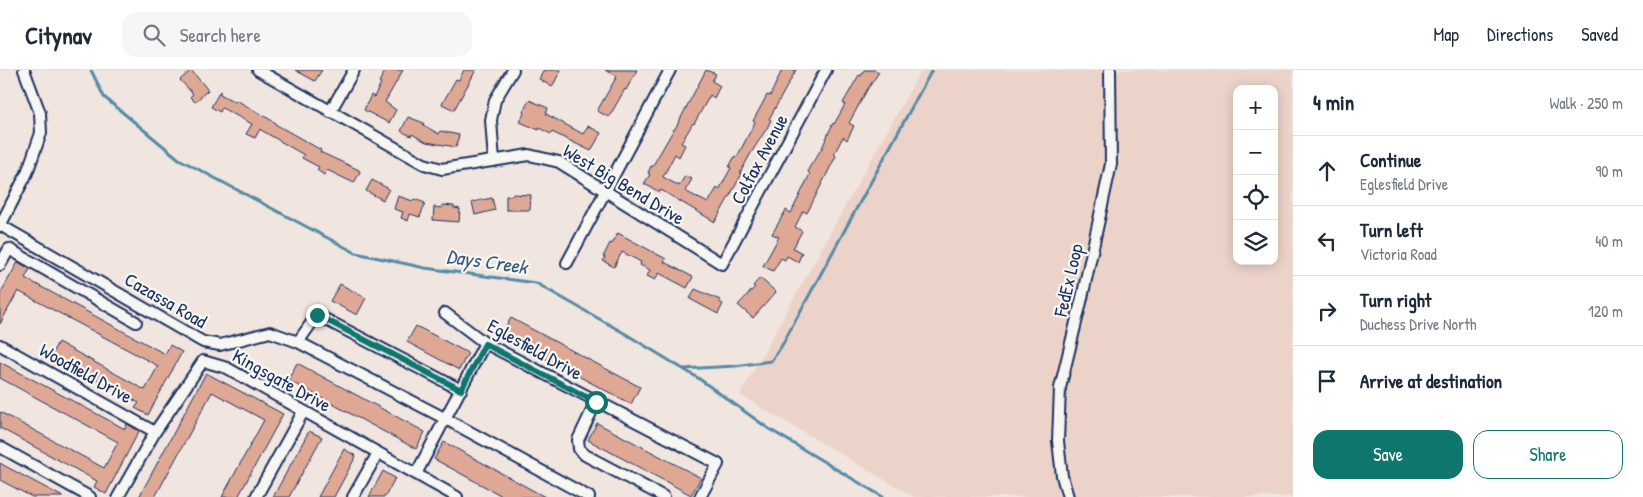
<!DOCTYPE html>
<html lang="en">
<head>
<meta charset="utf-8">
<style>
	:root { --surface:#fff; --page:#f6f6f7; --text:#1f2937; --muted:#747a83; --line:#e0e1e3; --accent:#0f766e }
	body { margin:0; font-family:"Patrick Hand",sans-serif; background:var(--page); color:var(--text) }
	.controls { position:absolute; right:15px; top:15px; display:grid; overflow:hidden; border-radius:10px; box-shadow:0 2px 12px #0003 }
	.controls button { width:45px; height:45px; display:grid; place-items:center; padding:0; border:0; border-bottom:1px solid var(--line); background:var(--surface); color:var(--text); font:25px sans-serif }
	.stop { position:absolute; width:15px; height:15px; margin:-11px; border:4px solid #0f766e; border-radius:50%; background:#fff }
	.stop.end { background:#0f766e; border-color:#fff; box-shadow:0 1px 5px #0008 }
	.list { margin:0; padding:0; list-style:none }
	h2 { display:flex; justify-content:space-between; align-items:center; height:65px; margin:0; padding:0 20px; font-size:21px }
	h2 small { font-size:16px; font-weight:400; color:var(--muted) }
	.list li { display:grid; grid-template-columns:32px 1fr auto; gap:15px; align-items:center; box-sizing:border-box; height:70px; padding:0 20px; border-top:1px solid var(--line) }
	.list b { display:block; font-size:19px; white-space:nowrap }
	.list p { margin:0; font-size:16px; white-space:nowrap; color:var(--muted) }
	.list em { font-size:16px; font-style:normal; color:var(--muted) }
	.actions { display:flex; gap:10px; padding:15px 20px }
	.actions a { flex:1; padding:11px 0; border:1px solid var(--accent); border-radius:15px; text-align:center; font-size:18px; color:var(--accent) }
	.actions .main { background:var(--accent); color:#fff }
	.icon { flex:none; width:28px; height:28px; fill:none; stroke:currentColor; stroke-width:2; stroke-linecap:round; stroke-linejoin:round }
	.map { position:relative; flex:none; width:1293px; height:427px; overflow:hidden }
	header { display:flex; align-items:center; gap:30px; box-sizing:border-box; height:70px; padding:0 25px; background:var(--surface); border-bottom:1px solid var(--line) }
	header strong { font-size:24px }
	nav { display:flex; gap:28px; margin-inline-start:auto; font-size:18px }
	.search { width:350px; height:45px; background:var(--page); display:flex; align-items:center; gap:12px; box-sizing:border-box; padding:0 18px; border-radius:15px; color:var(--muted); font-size:19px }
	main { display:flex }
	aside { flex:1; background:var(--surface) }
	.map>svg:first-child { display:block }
	.built { fill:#ecd3c9; fill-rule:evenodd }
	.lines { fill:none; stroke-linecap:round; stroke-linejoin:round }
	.stream { stroke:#548aa8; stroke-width:3 }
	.building { fill:#dfa895; stroke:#1b2f5e }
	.minor-casing { stroke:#1b2f5e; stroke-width:14 }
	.minor { stroke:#f6f6f2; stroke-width:10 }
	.route { stroke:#0f766e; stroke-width:6 }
	.labels { text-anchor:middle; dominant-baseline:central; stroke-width:4.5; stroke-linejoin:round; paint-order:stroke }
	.street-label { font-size:19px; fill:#1b2f5e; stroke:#f6f6f2 }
	.water-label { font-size:20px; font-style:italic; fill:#33557d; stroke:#f6f6f2 }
</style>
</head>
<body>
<header>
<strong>Citynav</strong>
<div class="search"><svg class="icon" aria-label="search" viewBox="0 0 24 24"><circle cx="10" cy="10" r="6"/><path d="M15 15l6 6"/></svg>Search here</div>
<nav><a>Map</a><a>Directions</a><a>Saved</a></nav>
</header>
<main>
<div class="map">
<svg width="1293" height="427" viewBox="0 0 1293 427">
	<rect width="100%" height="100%" fill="#f1e6df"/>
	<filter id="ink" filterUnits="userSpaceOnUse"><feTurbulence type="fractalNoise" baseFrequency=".02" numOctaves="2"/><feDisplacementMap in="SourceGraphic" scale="10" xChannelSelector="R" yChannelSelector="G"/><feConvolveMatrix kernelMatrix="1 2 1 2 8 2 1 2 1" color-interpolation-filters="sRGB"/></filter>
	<g filter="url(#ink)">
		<!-- built -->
		<path class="built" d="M921 0H1293V427H914L740 325ZM1237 19H1274V191H1237Z"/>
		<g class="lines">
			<!-- stream -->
			<path class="stream" d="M91 0 104 27 179 89 356 183 425 198 536 213 624 263 698 308 769 359 883 427
				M683 299 735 296 771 291 781 277 932 0"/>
		</g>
		<!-- building -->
		<path class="building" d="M191 0 208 20 195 32 190 27 193 24 180 10Z
			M295 0H322L315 11Z
			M386 0H403L385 32 396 40 389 53 364 40 371 25 374 27 381 13 379 12Z
			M464 0H476L454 40 442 34 456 9 459 10Z
			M544 0H561L552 17 539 9Z
			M605 0H637L626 20 625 19 609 47 597 41 617 6Z
			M706 0 716 4 712 11 720 16 714 28 710 25 694 54 693 53 681 73 685 75 679 87 675 84 663 107 679 116 685 106 692 109 685 121 708 133 717 118 719 120 731 98 729 97 735 86 737 87 755 52 753 51 759 40 767 25 770 26 782 0H796L769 49 771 50 767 58 751 83 740 103 742 104 715 152 661 120 660 122 644 114 650 104 648 103 651 96 652 97 674 59H675Z
			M864 0H875L879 2 867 20 849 53 854 56 847 70 843 67 834 84 836 86 807 143 803 141 795 157 802 161 793 178 802 183 798 192 787 186 785 190 781 188 773 201 763 196 779 167 772 164 786 140 791 143 810 104 808 102 809 98 822 78 833 53 834 54 841 42 845 34 843 33 859 5 861 6Z
			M220 21V24L235 32 236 30 245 35 276 53 275 54 321 80 320 82 359 100 360 102 354 113 327 100 324 105 317 100 319 97 302 88 304 85 261 60 260 59 255 68 246 64 252 54 222 38 220 42 211 37Z
			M529 30 548 38 546 44 583 64 588 56 601 63 591 81 552 62 551 64 539 58V60L520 52 524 43 523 42Z
			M408 47 424 53 423 55 439 64 440 61 459 65 456 77 426 72 412 64 411 66 401 61Z
			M372 110 389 119 383 130 366 121Z
			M512 124 531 125 530 140H506V126H511Z
			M398 126 413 131 414 129 425 133 420 147 410 144 408 151 401 148 403 142 394 139Z
			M492 128 495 140 475 145 472 132Z
			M442 135 454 136V138L460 139 459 152 433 150 434 137 442 138Z
			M618 163 666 189 664 192 693 207 687 218 659 203 655 210 647 206 650 200 640 195 641 192 622 182 614 197 603 191 605 187H603L610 173 612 174Z
			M18 192 30 199 25 208 165 284 170 275 182 282 148 345 135 338 139 333 51 285 58 272 145 320 158 296 18 221 0 254V224Z
			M760 208 776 222 753 248 738 235 755 217 753 216Z
			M340 214 366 228 357 245 330 231Z
			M695 219 720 230 719 232 723 234 718 244 690 229Z
			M511 248 640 317 631 334 501 265Z
			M416 256 468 283 459 300 407 272Z
			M0 292 125 359 127 354 139 361 106 424 94 417 97 411 0 358V342L104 398 118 372 0 308Z
			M297 293 425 362 416 379 288 310Z
			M206 303 283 344 238 427H222L264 350 212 322 155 427H139Z
			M597 353 701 408 691 425 588 370Z
			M309 361 322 367 289 427H273Z
			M444 372 470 386 545 427H504L434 389Z
			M344 379 356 386 334 427H318Z
			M0 393 5 396 63 427H32L0 410Z
			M383 401 395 408 385 427H369Z"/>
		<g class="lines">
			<defs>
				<path id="minor" d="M258 0 424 94 442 99 529 85 559 92 722 194 826 0
					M330 42 354 0
					M494 91 491 50 495 30 513 0
					M0 155 203 272 220 275 270 262 298 272 446 349 589 427
					M0 156 27 103 41 63 40 43 24 0
					M567 193 670 0
					M0 195 9 179 136 252
					M445 243 485 273 718 394 700 427
					M298 272 317 245 461 320
					M0 275 155 362
					M596 332 578 370 579 379 585 385 664 427
					M0 377 90 427
					M416 404 485 273
					M118 427 155 362 203 291 227 298 457 427
					M256 427 303 342
					M353 427 378 383
					M1068 427 1062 406 1058 371 1060 318 1082 228 1111 94 1110 0"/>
			</defs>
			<!-- minor casing -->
			<use href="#minor" class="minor-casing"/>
			<!-- minor -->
			<use href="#minor" class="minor"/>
		</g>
	</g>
	<g class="lines" filter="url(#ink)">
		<!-- route -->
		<path class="route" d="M317 245 461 320 485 274 596 332"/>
	</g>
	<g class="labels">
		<!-- street labels -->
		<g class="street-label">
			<text transform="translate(759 89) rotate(-62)">Colfax Avenue</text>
			<text transform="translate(624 114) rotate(31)">West Big Bend Drive</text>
			<text transform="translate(1068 210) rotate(-77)">FedEx Loop</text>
			<text transform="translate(166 230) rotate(30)">Cazassa Road</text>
			<text transform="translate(535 279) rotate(29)">Eglesfield Drive</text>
			<text transform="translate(86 303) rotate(29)">Woodfield Drive</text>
			<text transform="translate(282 310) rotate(29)">Kingsgate Drive</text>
		</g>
		<!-- water labels -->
		<g class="water-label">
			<text transform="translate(487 191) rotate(8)">Days Creek</text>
		</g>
	</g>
</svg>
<div class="controls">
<button>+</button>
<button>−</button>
<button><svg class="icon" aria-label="locate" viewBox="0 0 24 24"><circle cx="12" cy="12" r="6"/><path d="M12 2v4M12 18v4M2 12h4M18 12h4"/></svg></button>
<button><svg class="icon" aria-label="layers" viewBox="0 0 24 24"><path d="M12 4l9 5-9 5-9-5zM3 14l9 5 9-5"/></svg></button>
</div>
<div class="stop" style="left:596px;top:332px"></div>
<div class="stop end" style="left:317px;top:245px"></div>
</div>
<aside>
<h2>4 min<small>Walk · 250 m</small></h2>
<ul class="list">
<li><svg class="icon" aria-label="ahead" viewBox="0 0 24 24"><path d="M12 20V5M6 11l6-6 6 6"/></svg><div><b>Continue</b><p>Eglesfield Drive</p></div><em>90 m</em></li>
<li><svg class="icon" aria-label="left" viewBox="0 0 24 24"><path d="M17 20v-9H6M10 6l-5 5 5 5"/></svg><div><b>Turn left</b><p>Victoria Road</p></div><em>40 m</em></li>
<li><svg class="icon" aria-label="right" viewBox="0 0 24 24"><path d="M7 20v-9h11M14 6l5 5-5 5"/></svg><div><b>Turn right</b><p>Duchess Drive North</p></div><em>120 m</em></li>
<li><svg class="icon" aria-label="arrive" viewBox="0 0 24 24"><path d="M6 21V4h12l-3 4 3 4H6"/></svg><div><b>Arrive at destination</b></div></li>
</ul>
<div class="actions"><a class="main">Save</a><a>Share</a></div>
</aside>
</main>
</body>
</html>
